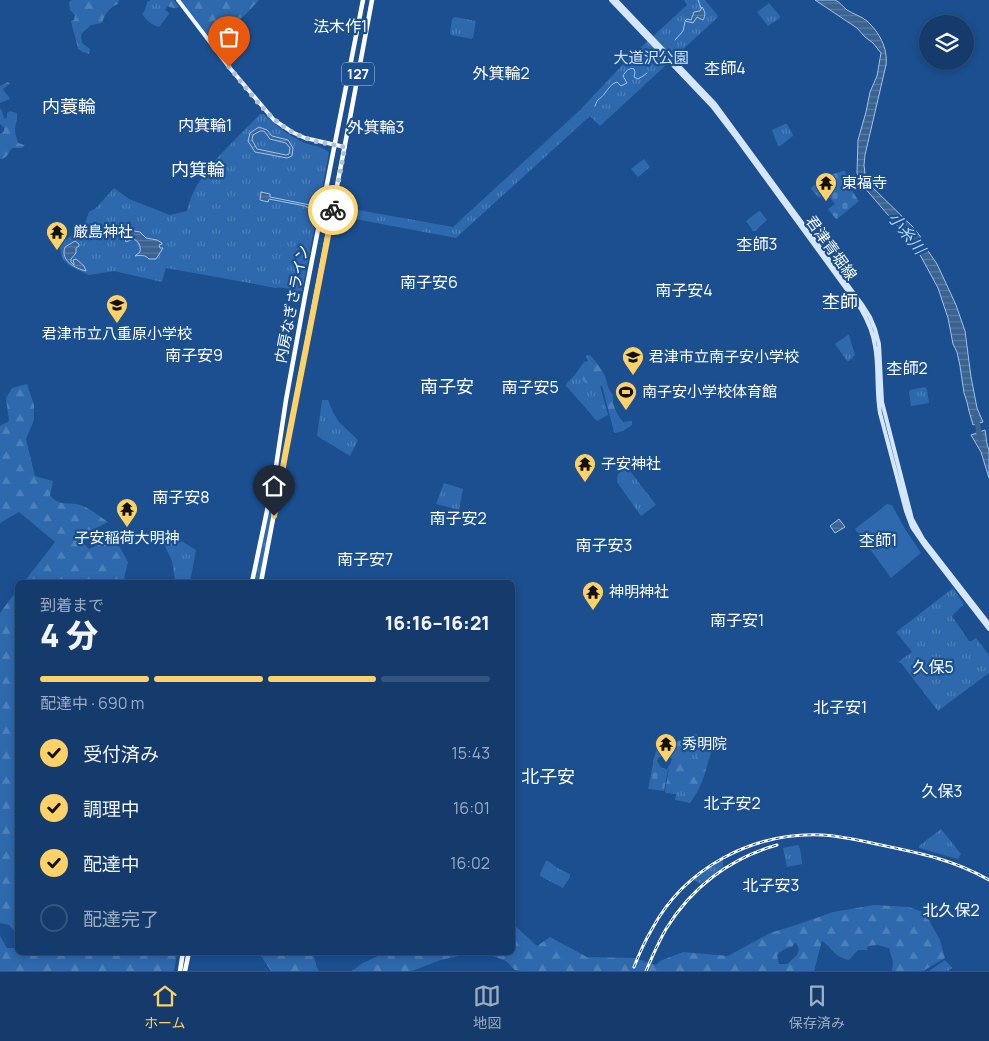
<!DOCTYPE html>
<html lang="ja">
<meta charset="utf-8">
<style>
body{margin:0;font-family:Manrope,"Noto Sans JP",sans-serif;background:#214673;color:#f1f3f6;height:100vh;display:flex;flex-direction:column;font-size:19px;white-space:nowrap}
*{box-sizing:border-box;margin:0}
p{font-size:16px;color:#9dadc1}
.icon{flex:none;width:28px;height:28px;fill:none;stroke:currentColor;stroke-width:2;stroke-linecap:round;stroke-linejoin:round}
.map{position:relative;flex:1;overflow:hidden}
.sheet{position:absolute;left:15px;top:580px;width:500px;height:375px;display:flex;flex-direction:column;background:#143b6b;border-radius:8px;box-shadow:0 2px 8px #0003,0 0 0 1px #33557e}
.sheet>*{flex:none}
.controls{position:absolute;left:919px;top:15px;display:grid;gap:10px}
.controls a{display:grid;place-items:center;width:55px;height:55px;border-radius:50%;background:#143b6b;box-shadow:0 2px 8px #0003,0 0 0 1px #33557e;font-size:25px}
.pin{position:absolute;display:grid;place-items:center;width:42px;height:42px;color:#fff;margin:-51px -21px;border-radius:50% 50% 50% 0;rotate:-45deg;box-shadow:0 0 5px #0007}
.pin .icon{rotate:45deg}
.courier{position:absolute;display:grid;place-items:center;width:50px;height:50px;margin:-25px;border:4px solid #ffd166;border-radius:50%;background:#fff;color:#222;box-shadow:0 1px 6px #0007}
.summary em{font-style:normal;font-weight:800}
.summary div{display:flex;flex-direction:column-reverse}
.summary{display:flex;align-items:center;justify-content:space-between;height:85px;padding:0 25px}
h1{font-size:32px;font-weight:800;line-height:38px}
.bar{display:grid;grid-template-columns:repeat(4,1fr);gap:8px 5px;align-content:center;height:60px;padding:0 25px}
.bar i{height:6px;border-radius:4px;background:#33557e}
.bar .active{background:#ffd166}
.bar p{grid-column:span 4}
ol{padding:0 25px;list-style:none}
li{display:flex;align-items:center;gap:15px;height:55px}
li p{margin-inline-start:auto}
li .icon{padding:5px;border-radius:50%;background:#ffd166;color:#111;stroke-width:4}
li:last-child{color:#9dadc1}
li i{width:28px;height:28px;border:2px solid #33557e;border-radius:50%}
.tabs{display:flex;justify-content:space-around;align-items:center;height:70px;border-top:1px solid #33557e;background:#143b6b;font-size:14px;color:#9dadc1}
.tabs a{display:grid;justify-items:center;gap:2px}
.tabs .active{color:#ffd166}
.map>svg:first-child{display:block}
.grass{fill:url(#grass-tufts)}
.forest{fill:url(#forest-firs);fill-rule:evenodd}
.cemetery{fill:url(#cemetery-stones)}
.pitch{fill:#2e69ad}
.water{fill:url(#water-rules);stroke:#9cc4f0;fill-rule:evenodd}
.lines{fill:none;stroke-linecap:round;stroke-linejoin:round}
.stream{stroke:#9cc4f0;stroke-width:1}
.river{stroke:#3c6290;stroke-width:5.5}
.secondary{stroke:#d6e6fa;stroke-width:4}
.primary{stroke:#f0f6ff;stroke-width:4}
.highway{stroke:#fff;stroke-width:4.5}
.rail-casing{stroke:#fff;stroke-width:3}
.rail{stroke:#1b4f8f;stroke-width:1;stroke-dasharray:4;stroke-linecap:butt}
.done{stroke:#afc1d8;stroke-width:5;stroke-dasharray:0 9}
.route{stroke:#ffd166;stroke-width:6}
.labels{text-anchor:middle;stroke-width:4.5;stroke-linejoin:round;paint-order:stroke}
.shield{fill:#1b4f8f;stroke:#bbcadd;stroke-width:1}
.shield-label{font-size:14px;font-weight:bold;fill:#fff}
.park-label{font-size:15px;fill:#cfe3fa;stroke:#1b4f8f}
.poi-label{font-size:15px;fill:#fff;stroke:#1b4f8f;text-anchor:start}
.street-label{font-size:15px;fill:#fff;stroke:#1b4f8f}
.neighbourhood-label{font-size:16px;fill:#fff;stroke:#1b4f8f}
.water-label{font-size:16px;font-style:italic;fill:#b5d3f5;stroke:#1b4f8f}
.quarter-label{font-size:18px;fill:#fff;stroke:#1b4f8f}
</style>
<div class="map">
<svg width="989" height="971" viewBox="0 0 989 971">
<defs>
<pattern id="grass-tufts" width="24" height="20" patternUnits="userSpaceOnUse" patternTransform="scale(1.25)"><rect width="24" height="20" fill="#2e69ad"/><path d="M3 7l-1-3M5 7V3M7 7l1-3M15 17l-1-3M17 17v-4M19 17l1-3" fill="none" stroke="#4d80b9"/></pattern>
<pattern id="forest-firs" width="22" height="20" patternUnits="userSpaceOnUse" patternTransform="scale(1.25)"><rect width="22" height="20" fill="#2e69ad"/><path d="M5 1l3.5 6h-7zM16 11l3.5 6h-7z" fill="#4d80b9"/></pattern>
<pattern id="cemetery-stones" width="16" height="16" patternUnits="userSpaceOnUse" patternTransform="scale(1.25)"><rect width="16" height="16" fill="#2e69ad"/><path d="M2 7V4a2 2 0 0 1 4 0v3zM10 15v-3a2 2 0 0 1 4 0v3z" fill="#4d80b9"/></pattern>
<pattern id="water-rules" width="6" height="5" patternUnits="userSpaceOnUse" patternTransform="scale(1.25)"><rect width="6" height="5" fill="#3c6290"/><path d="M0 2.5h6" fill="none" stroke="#597aa1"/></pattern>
</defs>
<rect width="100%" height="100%" fill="#1b4f8f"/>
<path class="grass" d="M151,0H155L169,13V14L159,27C152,26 146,19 142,14L145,10L147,2Z
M684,0H705L718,16L717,18L600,126L590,116L456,238L334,215L336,206L453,227L581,109L629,58L687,5Z
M769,3L780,16V18L768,26L757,12Z
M455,17L476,21L473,38L472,39L451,35L450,33L452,19Z
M260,114H264C276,126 288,135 303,142C311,146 324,146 329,153L302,291C293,292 284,286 276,288L166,268L162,282L114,271L89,275L70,266L63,260L59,245L84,226L89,212L96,208L114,188L129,199L170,215L187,211C195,173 234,142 260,114Z
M785,124H787L793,135V136L780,146H778L772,130Z
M644,159L650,167L638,177L637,176L631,169Z
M759,211H760L767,220L755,231H753L746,221Z
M848,335H849L855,355L849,361H847L835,344Z
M586,363L598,378L608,415L597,421L566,386V384Z
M925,387L927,389L929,403L911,406L909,392L910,390Z
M322,400H328L333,412L339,422L358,440L350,456L317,436Z
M627,467L656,505L641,516L617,482L618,474Z
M276,480H278L259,582H253L263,533Z
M444,483L463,489L459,510L436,504Z
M170,534L196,550L190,582L175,580L172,561L162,540L163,537Z
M953,588L964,604L952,616L969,641H971L976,638L989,655V673L938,711L901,663L898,662L912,652L896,632Z
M695,734L699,736L712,748C707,767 702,788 690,803L675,800L676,794L665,792L669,769L677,741L685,739Z
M941,829L961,854L958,859L919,848V846Z
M798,845L800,849L802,862V864L787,867L783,848Z
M723,859V867L701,884L694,880L704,871Z
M546,861H548L559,869L570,874V877L563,888L540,876V874Z
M945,960L952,968L948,971H929Z"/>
<path class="forest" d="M72,0H119L118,4C110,7 104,15 102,23L91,25L81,34L82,43L90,49L89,54L83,52L78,49C76,39 73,31 71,21L74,20L75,15L70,10L69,2Z
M154,0H174L179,7C174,10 172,7 167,6L166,9H164Z
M181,0H259L247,13L226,31L222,28L212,36L207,34Z
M8,82L10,84L3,89C5,93 8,95 10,99L0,103V86Z
M0,108L2,111L4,118L5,119L7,117V113L10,111L17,113C18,119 15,124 15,130C15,134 17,139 18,143L25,145L22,148H12C8,153 7,159 0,159V134L4,131V128L0,124Z
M587,355H590C596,362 601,368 605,376C608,385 607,388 613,395C612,405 617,415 623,422L632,421V425L623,431L615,433L614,432L602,386C599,387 590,385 586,383C582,380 581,377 576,375V373L584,362L588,361L586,356Z
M27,384L34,405V420L26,439L35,476L53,481L50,496C62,507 66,501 80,505C90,508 99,516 108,522L81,536V541L89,549L98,545L118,544L128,562L124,578L130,582H24L55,542L19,512L0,523V426L9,421L6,398L12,388Z
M17,590V934L9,925L0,923V613Z
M695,734L699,736L709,745L704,763L700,765L706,770L697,792L691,799L687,798L685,794L687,787H677L676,789V794L666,793L665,791L669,770L653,764V761L658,745L666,743H674L673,746L674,747L677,742L685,739L687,742L686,755L688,758H690L695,761C697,755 701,749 697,743L691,741H688L687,739ZM659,757L671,758L673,761L672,763L673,765H669L667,769L661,767L657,761Z
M874,905L909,907L925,913L940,940L945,958L923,971H892L893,962L889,948L877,945L868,946L867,950H858L849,960C832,956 834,949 822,941L814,971H522L515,970L506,961L484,953L512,952L513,924L537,946L550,937L587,957L635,958L656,965L660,961L683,952L728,956L770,933L802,923L833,912ZM796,943L799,949L797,955L787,964H779L777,955C781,951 787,947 792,947L794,944Z
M0,936L7,948H16L17,939L18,952L177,953L174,971H0Z
M259,953H313L317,968L319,971H271Z
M382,953V952L473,953L441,960L412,971H352L363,963L376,957Z"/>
<path class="cemetery" d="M843,171H845L850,188L859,201L837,219L835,218L828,209L835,204L826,193L819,198L811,189L812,187L827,176Z
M653,764L668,770L664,791L648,789Z"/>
<path class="pitch" d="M887,504L892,505L905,529L921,553L891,578L855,529Z"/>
<path class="water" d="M815,0C821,0 829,0 835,0C840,2 843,7 847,10C853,14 861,16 867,21C879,32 888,48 886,65L865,155L864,165L865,174L867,180L872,187L913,227L920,236L924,245L937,264L956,305L965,331L971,377L977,408L983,422L973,425L969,411L967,402L964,393L960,366L957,352L953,344L948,318L938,288L919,253L895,223L863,186L857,173L858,140L866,112L870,92L877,76L881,53L873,43L865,37L857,28Z
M702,7C705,11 706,15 703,20L697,17L693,23L685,21L687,19L691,20L694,12L700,11Z
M259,127L267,130L272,136L288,140L293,148L292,156L287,158L255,152L248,141L250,133ZM260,131H264L270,139L286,143L290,148L289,154L286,155L257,149L252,140L253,135Z
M261,192L270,194V197L310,205L309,208L305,206L269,199L268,202L260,200Z
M126,225L134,231L140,232L146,238L157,240L162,243V244L159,245L160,248H163L156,259H149C146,255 140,255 135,256L140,252C141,246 139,241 133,239L126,242L124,235L122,233L117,234L113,232C116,229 121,227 126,225Z
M75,241L79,244V246L76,248V253L71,259V262L74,265V263L73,260L76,259L84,266L86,271C75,268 60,261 65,247Z
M985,430L987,444L989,450V478L981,452L971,435Z
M839,519L845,527L835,533L830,526Z"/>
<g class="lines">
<path class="stream" d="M698,0L701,8
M675,40L683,31L685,22
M595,106C598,97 600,100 605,93C609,88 611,84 617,82L621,86L627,83L623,76C625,72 629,67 634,69L635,72L634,77L638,79L643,76L647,73"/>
<path class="river" d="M976,417L980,438"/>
<path class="secondary" d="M611,0L712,106L735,136L861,309C868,321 873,333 875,346C879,368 876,391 880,413L906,511L912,527L925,546L989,629
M616,0L715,104L863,306L870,317L875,329L879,344L882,402L912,519L923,539L989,624"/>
<path class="primary" d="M178,0L229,67L274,120L292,132L305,138L345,147"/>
<path class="highway" d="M252,582L275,473L286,400L305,296L363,0
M261,582L285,456L347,134L372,0
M180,971L183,952
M185,971L189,952"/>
<g class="rail-casing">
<path id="rail" d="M634,967C639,954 645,941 652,929C685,868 752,832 822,835C842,836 862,841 881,845C920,853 954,860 989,880
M646,971C652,957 658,943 666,929C691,888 730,858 777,845"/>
</g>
<use href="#rail" class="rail"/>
</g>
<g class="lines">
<path class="done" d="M229,67C251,93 271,125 303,137C316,143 331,144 345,147L333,210"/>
<path class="route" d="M274,516L285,456L333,210"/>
</g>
<defs>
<g id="temple-pin" transform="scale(1.125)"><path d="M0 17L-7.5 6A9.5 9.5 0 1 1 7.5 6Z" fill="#ffd166" stroke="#1b4f8f"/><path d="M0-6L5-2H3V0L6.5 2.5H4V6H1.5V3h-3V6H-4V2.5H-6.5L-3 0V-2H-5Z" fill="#111"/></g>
<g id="school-pin" transform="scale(1.125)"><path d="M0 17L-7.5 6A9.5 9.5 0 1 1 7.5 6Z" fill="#ffd166" stroke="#1b4f8f"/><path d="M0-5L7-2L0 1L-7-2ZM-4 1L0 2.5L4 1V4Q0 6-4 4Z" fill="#111"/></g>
<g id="stadium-pin" transform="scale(1.125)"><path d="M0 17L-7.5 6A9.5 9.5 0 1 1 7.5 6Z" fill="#ffd166" stroke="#1b4f8f"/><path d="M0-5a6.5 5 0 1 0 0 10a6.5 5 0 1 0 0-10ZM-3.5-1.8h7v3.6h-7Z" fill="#111"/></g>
</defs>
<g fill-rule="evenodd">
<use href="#temple-pin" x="826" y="183"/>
<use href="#temple-pin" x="57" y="232"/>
<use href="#school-pin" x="117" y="305"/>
<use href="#school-pin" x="633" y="357"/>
<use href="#stadium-pin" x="626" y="392"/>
<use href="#temple-pin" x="585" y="464"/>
<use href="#temple-pin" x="127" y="509"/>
<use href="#temple-pin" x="593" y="592"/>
<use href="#temple-pin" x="666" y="744"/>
</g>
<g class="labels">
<rect class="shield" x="342" y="62.5" width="32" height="23" rx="4"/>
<g class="shield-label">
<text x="358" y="79">127</text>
</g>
<g class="park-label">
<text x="651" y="63">大道沢公園</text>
</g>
<g class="poi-label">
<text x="842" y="188">東福寺</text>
<text x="73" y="237">厳島神社</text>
<text x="117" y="339" text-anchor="middle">君津市立八重原小学校</text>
<text x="649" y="362">君津市立南子安小学校</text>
<text x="642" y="397">南子安小学校体育館</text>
<text x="601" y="469">子安神社</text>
<text x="127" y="543" text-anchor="middle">子安稲荷大明神</text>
<text x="609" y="597">神明神社</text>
<text x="682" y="749">秀明院</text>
</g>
<g class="street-label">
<text transform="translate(831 248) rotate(54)" y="5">君津青堀線</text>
<text transform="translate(292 304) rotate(-79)" y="5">内房なぎさライン</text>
</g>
<g class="neighbourhood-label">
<text x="340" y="32">法木作1</text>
<text x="725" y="74">杢師4</text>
<text x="501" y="79">外箕輪2</text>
<text x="205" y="131">内箕輪1</text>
<text x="376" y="133">外箕輪3</text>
<text x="757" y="250">杢師3</text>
<text x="429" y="288">南子安6</text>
<text x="684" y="296">南子安4</text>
<text x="194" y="361">南子安9</text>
<text x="907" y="374">杢師2</text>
<text x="530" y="393">南子安5</text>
<text x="181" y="503">南子安8</text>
<text x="458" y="524">南子安2</text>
<text x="878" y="546">杢師1</text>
<text x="604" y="551">南子安3</text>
<text x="365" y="565">南子安7</text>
<text x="737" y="626">南子安1</text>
<text x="933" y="673">久保5</text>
<text x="840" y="713">北子安1</text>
<text x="942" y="797">久保3</text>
<text x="732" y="809">北子安2</text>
<text x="771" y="891">北子安3</text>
<text x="951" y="916">北久保2</text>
</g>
<g class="water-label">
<text transform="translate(907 233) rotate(51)" y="6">小糸川</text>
</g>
<g class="quarter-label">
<text x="69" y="113">内蓑輪</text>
<text x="198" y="176">内箕輪</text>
<text x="840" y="308">杢師</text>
<text x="447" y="393">南子安</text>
<text x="548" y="783">北子安</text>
</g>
</g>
</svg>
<div class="controls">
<a><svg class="icon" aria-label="layers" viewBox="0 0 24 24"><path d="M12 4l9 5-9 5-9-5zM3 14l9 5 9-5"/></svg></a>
</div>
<div class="pin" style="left:229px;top:67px;background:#ea580c"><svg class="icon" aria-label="bag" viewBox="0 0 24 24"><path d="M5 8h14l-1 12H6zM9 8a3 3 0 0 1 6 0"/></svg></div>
<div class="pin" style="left:274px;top:516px;background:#1f2937"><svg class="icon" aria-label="home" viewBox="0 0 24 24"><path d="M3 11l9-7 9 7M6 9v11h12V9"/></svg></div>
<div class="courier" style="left:333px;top:210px"><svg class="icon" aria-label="bike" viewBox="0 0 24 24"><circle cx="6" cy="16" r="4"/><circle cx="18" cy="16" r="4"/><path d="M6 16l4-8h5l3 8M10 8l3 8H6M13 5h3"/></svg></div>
<section class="sheet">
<div class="summary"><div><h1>4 分</h1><p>到着まで</p></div><em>16:16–16:21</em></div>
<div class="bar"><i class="active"></i><i class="active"></i><i class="active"></i><i></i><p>配達中 · 690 m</p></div>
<ol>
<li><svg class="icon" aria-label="check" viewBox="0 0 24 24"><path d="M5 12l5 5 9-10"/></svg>受付済み<p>15:43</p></li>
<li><svg class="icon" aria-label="check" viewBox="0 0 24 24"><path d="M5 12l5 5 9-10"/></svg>調理中<p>16:01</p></li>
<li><svg class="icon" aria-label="check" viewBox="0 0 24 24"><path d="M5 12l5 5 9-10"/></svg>配達中<p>16:02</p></li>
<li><i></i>配達完了</li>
</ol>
</section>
</div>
<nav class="tabs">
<a class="active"><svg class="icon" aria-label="home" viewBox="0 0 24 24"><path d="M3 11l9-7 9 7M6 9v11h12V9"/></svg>ホーム</a>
<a><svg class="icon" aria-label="map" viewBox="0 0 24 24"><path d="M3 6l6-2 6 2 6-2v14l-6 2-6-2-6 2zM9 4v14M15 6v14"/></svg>地図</a>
<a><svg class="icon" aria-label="saved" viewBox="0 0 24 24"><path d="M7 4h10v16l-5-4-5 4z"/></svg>保存済み</a>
</nav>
